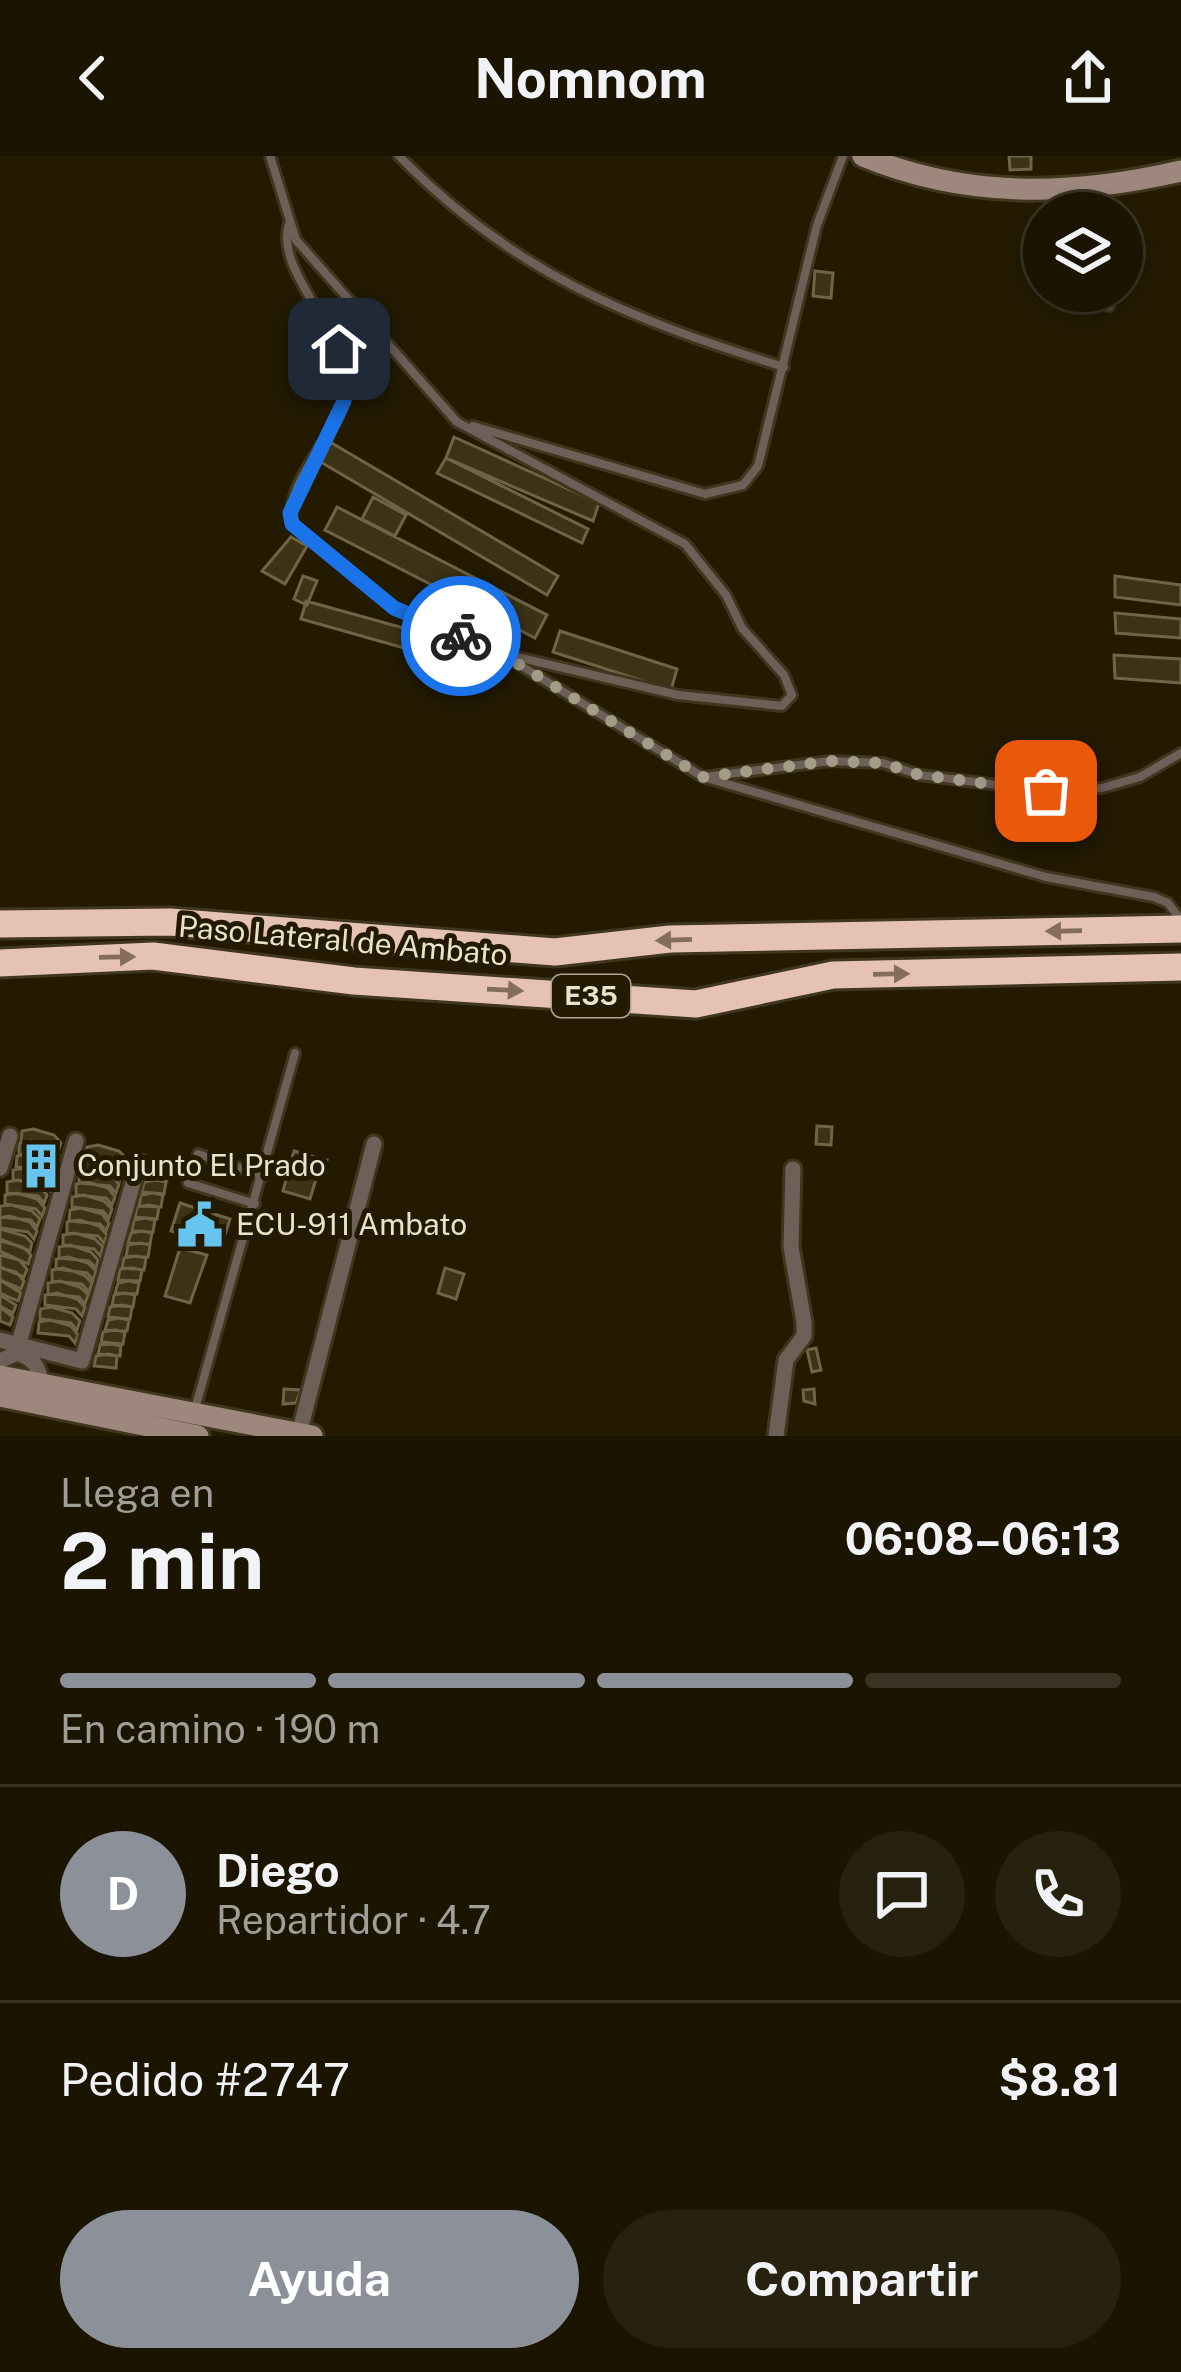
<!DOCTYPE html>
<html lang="es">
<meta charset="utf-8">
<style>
body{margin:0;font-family:"Public Sans",sans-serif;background:#27210f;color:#f1f3f6;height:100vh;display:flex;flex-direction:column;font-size:45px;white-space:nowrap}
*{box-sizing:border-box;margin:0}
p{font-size:39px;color:#9f9e99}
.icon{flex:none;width:66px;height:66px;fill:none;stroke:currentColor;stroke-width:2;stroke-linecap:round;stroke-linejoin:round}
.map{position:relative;height:1280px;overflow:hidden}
.drawer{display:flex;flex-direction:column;background:#1a1400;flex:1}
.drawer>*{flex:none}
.buttons{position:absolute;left:1023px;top:36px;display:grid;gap:24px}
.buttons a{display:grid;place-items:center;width:120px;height:120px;border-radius:50%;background:#1a1400;box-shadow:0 6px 18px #0003,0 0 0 3px #383322;font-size:60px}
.pin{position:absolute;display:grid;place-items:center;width:102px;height:102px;color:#fff;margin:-51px;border-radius:24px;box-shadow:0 6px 18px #0006}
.courier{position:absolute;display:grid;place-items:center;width:120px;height:120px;margin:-60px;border:9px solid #1a73e8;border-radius:50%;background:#fff;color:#222;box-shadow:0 3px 15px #0007}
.overview em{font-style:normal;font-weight:700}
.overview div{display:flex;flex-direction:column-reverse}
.overview{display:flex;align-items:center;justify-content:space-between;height:204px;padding:0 60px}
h1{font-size:78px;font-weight:700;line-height:90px}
.bar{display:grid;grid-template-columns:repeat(4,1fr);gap:18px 12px;align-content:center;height:144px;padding:0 60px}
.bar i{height:15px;border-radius:9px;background:#383322}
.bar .active{background:#8c9099}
.bar p{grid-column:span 4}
.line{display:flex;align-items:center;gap:30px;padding:0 60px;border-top:3px solid #383322}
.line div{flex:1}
.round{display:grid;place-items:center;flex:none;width:126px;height:126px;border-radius:63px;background:#27210f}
.button{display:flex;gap:24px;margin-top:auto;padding:24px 60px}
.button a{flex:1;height:138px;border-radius:72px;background:#8c9099;color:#fff;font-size:48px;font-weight:700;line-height:138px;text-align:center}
.button a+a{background:#27210f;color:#f1f3f6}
header{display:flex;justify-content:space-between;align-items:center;height:156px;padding:0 60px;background:#1a1400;font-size:54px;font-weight:700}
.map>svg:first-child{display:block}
.building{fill:#3c3216;stroke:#6f6447;stroke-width:3}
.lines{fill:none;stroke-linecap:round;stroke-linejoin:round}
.lane-casing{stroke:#3f361d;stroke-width:14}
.street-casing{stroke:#3f361d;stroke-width:21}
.secondary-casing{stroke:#3f361d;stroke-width:27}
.highway-casing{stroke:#3f361d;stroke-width:33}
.lane{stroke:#6e6059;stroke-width:8}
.street{stroke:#6e6059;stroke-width:15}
.secondary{stroke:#9e887d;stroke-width:21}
.highway{stroke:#e5c2b2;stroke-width:27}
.oneway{fill:#846e59}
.done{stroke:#a39c88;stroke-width:12;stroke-dasharray:0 21.6}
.route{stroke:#1a73e8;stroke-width:15}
.labels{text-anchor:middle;stroke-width:10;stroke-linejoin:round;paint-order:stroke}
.shield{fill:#231a00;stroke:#ada693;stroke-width:3}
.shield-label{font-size:27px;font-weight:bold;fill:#e8e2d2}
.street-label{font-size:30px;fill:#e8e2d2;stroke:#231a00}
.poi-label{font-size:30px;fill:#e8e2d2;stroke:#231a00;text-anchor:start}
</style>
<header><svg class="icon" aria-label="back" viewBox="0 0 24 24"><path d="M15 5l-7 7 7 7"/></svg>Nomnom<svg class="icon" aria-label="share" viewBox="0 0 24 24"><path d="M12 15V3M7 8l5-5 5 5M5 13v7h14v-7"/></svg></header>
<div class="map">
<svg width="1181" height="1280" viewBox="0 0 1181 1280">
<rect width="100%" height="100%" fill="#231a00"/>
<path class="building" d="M1009,0H1031V13L1010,14Z
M815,115L833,117L831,142L813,140Z
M454,281L599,347L593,365L446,302Z
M330,286L558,420L547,439L319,305Z
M446,302L588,373L582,387L437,317Z
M373,341L406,359L395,380L362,363Z
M337,351L547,459L535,482L325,374Z
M291,381L307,390L285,428L262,415Z
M303,420L317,425L307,449L294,443Z
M1115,420L1181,429V449L1115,441Z
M306,445L458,487L454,506L301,463Z
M1115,457L1181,463V482L1116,477Z
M560,475L677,513L671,534L553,496Z
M1114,499L1181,503V527L1115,522Z
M817,970L832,971L831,989L816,988Z
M33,973L54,979L61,987L58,996L52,989L21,985L22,975Z
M31,985L51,991L59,999L56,1008L50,1001L19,998V987Z
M98,989L119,995L127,1003L124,1012L117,1005L87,1002V991Z
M294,995L327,1004L324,1014L319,1013L310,1043L283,1035Z
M28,998L49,1004L56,1013L53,1021L47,1014L16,1011L17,1000Z
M95,1001L116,1007L123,1016L120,1024L114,1017L83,1014V1003Z
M163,1001L173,1002L171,1014L149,1013L151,1002Z
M25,1012L45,1018L53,1026L50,1035L44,1028L13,1024V1014Z
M159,1012L169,1014L167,1025L145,1024L148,1014Z
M91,1014L112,1020L119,1028L116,1037L110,1030L79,1027V1016Z
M19,1024L40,1030L47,1039L44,1047L38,1040L7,1037V1026Z
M156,1024L166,1026L164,1038L142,1036L144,1026Z
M87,1026L108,1032L115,1041L112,1049L106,1042L76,1039V1028Z
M17,1037L37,1043L45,1052L42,1060L36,1053L5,1048V1039Z
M153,1037L163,1039L161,1051L139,1050L141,1039Z
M84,1039L104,1045L112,1053L109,1062L103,1055L72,1051V1041Z
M180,1047L230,1063L221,1091L171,1075Z
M12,1049L32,1055L40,1063L37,1071L31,1064L0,1061V1050Z
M149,1049L159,1051L157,1063L135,1061L137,1051Z
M81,1052L102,1058L109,1067L106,1075L100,1068L69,1065L70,1054Z
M9,1060L30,1066L37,1075L34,1083L28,1076L0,1072V1062Z
M145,1062L155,1064L153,1076L132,1075L134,1064Z
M79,1064L99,1070L107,1079L104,1087L98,1080L67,1077V1066Z
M0,1073L25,1080L32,1087L30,1095L0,1083Z
M142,1075L152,1077L150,1088L128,1087L131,1077Z
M75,1077L95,1083L103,1091L100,1100L94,1093L63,1089V1079Z
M0,1085L23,1091L31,1099L28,1108L0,1095Z
M140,1087L150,1089L148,1101L126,1100L128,1089Z
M70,1089L91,1096L98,1104L96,1112L89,1105L59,1102V1091Z
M180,1092L207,1099L190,1147L165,1140Z
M0,1099L19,1104L27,1113L24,1121L0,1111Z
M136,1100L146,1102L144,1114L122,1112L124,1102Z
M68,1101L88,1107L96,1115L93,1124L87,1117L56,1113V1103Z
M0,1112L16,1116L24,1125L21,1133L0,1124Z
M63,1112L84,1119L92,1127L89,1136L82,1128L52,1125V1114Z
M132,1112L142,1114L140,1125L118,1124L120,1113Z
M445,1112L464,1118L456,1143L438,1137Z
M0,1124L21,1137L18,1145L0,1137Z
M60,1125L80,1131L88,1139L85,1148L79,1141L48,1138V1127Z
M129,1125L139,1127L137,1138L115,1137L118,1127Z
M57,1137L77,1143L85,1151L82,1160L76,1153L45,1149V1139Z
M125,1137L135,1139L133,1151L112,1149L114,1139Z
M0,1139L16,1149L13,1157L0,1150Z
M122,1149L132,1151L130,1163L108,1161L110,1151Z
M0,1151L13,1161L10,1169L0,1165Z
M51,1151L72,1157L80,1165L77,1174L71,1167L40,1163V1153Z
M119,1162L129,1164L127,1175L105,1174L108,1164Z
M50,1164L71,1170L78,1179L75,1187L69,1180L38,1177L39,1166Z
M115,1174L125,1176L123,1188L101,1186L103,1176Z
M112,1188L121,1190L120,1200L98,1198L100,1189Z
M816,1192L821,1214L812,1216L807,1194Z
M108,1198L117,1200L116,1212L94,1210L96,1200Z
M284,1233L301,1234L296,1247L283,1248Z
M814,1233L815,1248L804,1245L803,1234Z"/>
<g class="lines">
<g class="lane-casing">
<path id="lane" d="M270,0L296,84L457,266L685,388L726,439L742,472L784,519L792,539L782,550L678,539L500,497L703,621L1046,721L1154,741L1168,747L1181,764
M399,0C515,118 629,163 784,211
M1055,37L1067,57
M289,68C273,118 355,179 345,240C337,282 284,324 292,368L395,452L500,497
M1104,135L1109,150
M473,270L705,338L743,329L758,310L817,69L843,0
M704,621L830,605L883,607L920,619L1046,635L1102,632L1140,621L1181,597
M198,998L264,1020
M188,1027L255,1048
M195,1253L295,897"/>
</g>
<g class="street-casing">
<path id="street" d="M0,1012L10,980
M0,1184L82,1205L139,1006
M17,1194L76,985
M0,1205L17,1197C33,1202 40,1211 41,1228
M299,1278L374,988
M776,1280L786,1204L804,1180V1166L791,1091L793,1013"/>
</g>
<g class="secondary-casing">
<path id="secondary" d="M863,0C967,43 1072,40 1181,15
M0,1220L312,1280
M0,1240L198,1280"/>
</g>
<g class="highway-casing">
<path id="highway" d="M0,768L170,766L555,796L670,783L1181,773
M0,807L153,800L354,825L696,848L833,819L1181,811"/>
</g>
<use href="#lane" class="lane"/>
<use href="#street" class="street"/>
<use href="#secondary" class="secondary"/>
<use href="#highway" class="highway"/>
</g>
<defs><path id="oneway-solid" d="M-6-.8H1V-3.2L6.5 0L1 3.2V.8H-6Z" transform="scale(3)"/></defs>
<g class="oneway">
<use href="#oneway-solid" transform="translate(1064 775) rotate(179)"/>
<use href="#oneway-solid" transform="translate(674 784) rotate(178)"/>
<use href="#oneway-solid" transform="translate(117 801) rotate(-1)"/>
<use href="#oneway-solid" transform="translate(891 818) rotate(-1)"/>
<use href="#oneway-solid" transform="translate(505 834) rotate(3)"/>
</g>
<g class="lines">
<path class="done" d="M461,480L500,497L703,621L830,605L883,607L920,619L1046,635"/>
<path class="route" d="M339,193L344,245L290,357L292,368L394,452L461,480"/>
</g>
<defs>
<g id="building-bare" transform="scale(3.6)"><path d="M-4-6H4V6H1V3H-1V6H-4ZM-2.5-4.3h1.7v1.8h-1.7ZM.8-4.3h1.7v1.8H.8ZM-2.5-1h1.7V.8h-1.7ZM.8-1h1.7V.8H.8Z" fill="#66c4ef" stroke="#231a00" stroke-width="2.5" paint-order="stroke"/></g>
<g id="civic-bare" transform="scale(3.6)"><path d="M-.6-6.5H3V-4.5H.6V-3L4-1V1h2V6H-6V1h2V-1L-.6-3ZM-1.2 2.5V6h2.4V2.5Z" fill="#66c4ef" stroke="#231a00" stroke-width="2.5" paint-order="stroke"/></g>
</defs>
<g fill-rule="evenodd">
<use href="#building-bare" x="41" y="1010"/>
<use href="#civic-bare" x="200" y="1069"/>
</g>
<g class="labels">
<rect class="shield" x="552" y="819" width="78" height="42" rx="9"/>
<g class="shield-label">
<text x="591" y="849">E35</text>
</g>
<g class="street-label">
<text transform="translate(343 785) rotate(5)" y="10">Paso Lateral de Ambato</text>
</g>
<g class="poi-label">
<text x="77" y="1020">Conjunto El Prado</text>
<text x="236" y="1079">ECU-911 Ambato</text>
</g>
</g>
</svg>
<div class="buttons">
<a><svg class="icon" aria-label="layers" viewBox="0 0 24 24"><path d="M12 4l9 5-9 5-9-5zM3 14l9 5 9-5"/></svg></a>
</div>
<div class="pin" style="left:1046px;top:635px;background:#ea580c"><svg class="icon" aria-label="bag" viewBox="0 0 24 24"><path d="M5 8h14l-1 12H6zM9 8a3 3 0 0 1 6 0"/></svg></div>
<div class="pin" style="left:339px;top:193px;background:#1f2937"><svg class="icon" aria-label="home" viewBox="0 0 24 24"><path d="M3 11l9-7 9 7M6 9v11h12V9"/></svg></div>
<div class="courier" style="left:461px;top:480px"><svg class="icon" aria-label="bike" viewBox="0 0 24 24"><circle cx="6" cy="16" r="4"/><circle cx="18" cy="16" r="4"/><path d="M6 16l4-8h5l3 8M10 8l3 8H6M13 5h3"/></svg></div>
</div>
<section class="drawer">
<div class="overview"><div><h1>2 min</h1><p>Llega en</p></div><em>06:08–06:13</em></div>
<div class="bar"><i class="active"></i><i class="active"></i><i class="active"></i><i></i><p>En camino · 190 m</p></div>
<div class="line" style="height:216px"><b class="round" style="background:#8c9099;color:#fff">D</b><div><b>Diego</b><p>Repartidor · 4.7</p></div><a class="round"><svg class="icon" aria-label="chat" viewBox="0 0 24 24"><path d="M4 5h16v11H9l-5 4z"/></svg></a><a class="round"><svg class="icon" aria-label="phone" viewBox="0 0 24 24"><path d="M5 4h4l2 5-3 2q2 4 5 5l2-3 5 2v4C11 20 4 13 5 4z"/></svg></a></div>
<div class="line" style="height:156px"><div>Pedido #2747</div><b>$8.81</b></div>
<div class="button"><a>Ayuda</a><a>Compartir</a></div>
</section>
